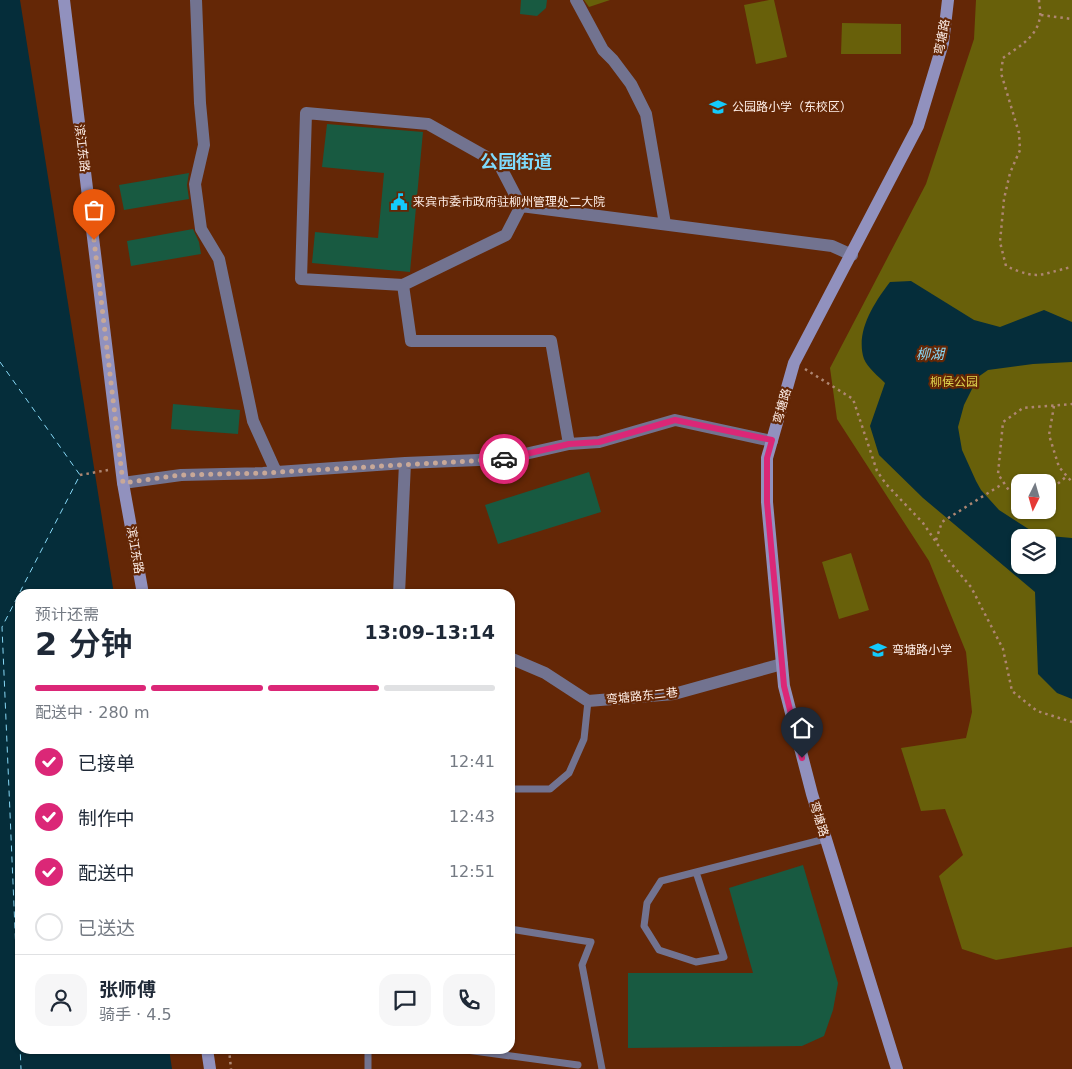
<!DOCTYPE html>
<html lang="zh">
<meta charset="utf-8">
<style>
body{margin:0;font-family:"DejaVu Sans","Noto Sans SC",sans-serif;background:#f6f6f7;color:#1f2937;height:100vh;display:flex;flex-direction:column;font-size:19px;white-space:nowrap}
*{box-sizing:border-box;margin:0}
p{font-size:16px;color:#747a83}
.icon{flex:none;width:28px;height:28px;fill:none;stroke:currentColor;stroke-width:2;stroke-linecap:round;stroke-linejoin:round}
.map{position:relative;flex:1;overflow:hidden}
.sheet{position:absolute;left:15px;top:589px;width:500px;height:465px;display:flex;flex-direction:column;background:#fff;border-radius:15px;box-shadow:0 1px 4px #0004}
.sheet>*{flex:none}
.needle{width:32px;rotate:185deg}
.fabs{position:absolute;left:1011px;top:474px;display:grid;gap:10px}
.fabs a{display:grid;place-items:center;width:45px;height:45px;border-radius:10px;background:#fff;box-shadow:0 1px 4px #0004;font-size:25px}
.pin{position:absolute;display:grid;place-items:center;width:42px;height:42px;color:#fff;margin:-51px -21px;border-radius:50% 50% 50% 0;rotate:-45deg;box-shadow:0 0 5px #0007}
.pin .icon{rotate:45deg}
.courier{position:absolute;display:grid;place-items:center;width:50px;height:50px;margin:-25px;border:4px solid #db2777;border-radius:50%;background:#fff;color:#222;box-shadow:0 1px 6px #0007}
.summary em{font-style:normal;font-weight:600}
.summary div{display:flex;flex-direction:column-reverse}
.summary{display:flex;align-items:center;justify-content:space-between;height:85px;padding:0 20px}
h1{font-size:32px;font-weight:600;line-height:38px}
.bar{display:grid;grid-template-columns:repeat(4,1fr);gap:8px 5px;align-content:center;height:60px;padding:0 20px}
.bar i{height:6px;border-radius:4px;background:#e0e1e3}
.bar .current{background:#db2777}
.bar p{grid-column:span 4}
.line{display:flex;align-items:center;gap:12px;padding:0 20px;border-top:1px solid #e0e1e3}
.line div{flex:1}
.round{display:grid;place-items:center;flex:none;width:52px;height:52px;border-radius:15px;background:#f6f6f7}
ol{padding:0 20px;list-style:none}
li{display:flex;align-items:center;gap:15px;height:55px}
li p{margin-inline-start:auto}
li .icon{padding:5px;border-radius:50%;background:#db2777;color:#fff;stroke-width:4}
li:last-child{color:#747a83}
li i{width:28px;height:28px;border:2px solid #e0e1e3;border-radius:50%}
.map>svg:first-child{display:block}
.green{fill:#68600a;fill-rule:evenodd}
.water{fill:#052d3a;fill-rule:evenodd}
.lines{fill:none;stroke-linecap:round;stroke-linejoin:round}
.ferry{stroke:#87d8f6;stroke-width:1;stroke-dasharray:6 5;stroke-linecap:butt}
.building{fill:#185a41}
.path{stroke:#ae8672;stroke-width:2.5;stroke-dasharray:2.5 4;stroke-linecap:butt}
.lane{stroke:#727390;stroke-width:7}
.street{stroke:#727390;stroke-width:12}
.secondary{stroke:#9191be;stroke-width:12}
.done{stroke:#c8a898;stroke-width:5;stroke-dasharray:0 9}
.route{stroke:#db2777;stroke-width:6}
.labels{text-anchor:middle;stroke-width:4.5;stroke-linejoin:round;paint-order:stroke}
.street-label{font-size:12px;fill:#feeee7;stroke:#642706}
.poi-label{font-size:12px;fill:#feeee7;stroke:#642706;text-anchor:start}
.park-label{font-size:12px;fill:#ded24e;stroke:#642706}
.water-label{font-size:14px;font-style:italic;fill:#87d8f6;stroke:#642706}
.district-label{font-size:18px;font-weight:bold;fill:#7edafc;stroke:#642706}
</style>
<div class="map">
<svg width="1072" height="1069" viewBox="0 0 1072 1069">
<rect width="100%" height="100%" fill="#642706"/>
<path class="green" d="M584,0H610L589,7Z
M769,0H774L787,57L756,64L744,5Z
M976,0H1072V947L996,960L962,949L939,876L963,855L945,809L921,811L901,748L966,738L972,712L966,652L929,561L837,419L830,368L926,184L974,39ZM1020,482H1048V510H1020ZM1020,538H1048V565H1020Z
M842,23L901,24V54H841Z
M851,553L869,610L839,619L822,562Z"/>
<path class="water" d="M0,0H20L114,594H20V1049H169L172,1069H0Z
M911,281L974,320L1000,327L1044,310L1072,322V362L1033,364L988,370L978,377L964,405L958,427L962,450L976,481L981,490L999,510L1038,535L1072,538V699L1057,693L1038,674L1035,592L923,498L879,455L870,426L885,383C879,377 867,367 864,359C855,332 874,303 890,282ZM1020,538H1048V565H1020Z"/>
<g class="lines">
<path class="ferry" d="M0,362L80,475L2,627L21,1069"/>
</g>
<path class="building" d="M521,0H547L546,8L537,16L520,14Z
M327,124L423,132L410,272L312,263L315,232L378,238L384,173L322,167Z
M189,173L187,185L189,199L124,210L119,185Z
M193,229L199,242L201,254L131,266L127,241Z
M173,404L240,410L238,434L171,429Z
M589,472L601,512L498,544L485,505Z
M803,865L838,983L833,1010L824,1036L802,1046L628,1048V973H753L729,888Z"/>
<g class="lines">
<path class="path" d="M1039,0C1039,5 1041,11 1040,16C1038,37 1018,47 1003,58L1001,73L1019,133L1020,150L1010,173L1004,199L1000,242L1006,266C1040,281 1039,274 1072,267
M1041,15L1072,19
M805,369L853,399L877,471L886,484L923,523L949,561L971,587L1003,649L1012,691L1037,711L1072,722
M1054,406L1049,435L1059,467L1072,482
M80,475L108,470
M1048,492L1067,476
M1020,493L1010,492L998,474L1003,422L1023,408L1072,404
M936,540L942,522L1004,483
M229,1049L231,1069"/>
<path class="lane" d="M510,789H550L569,773L584,739L588,701
M696,872L724,957L696,962L659,950L644,926L647,903L661,881L825,839
M510,929L591,942L582,965L602,1069
M368,1049V1069
M459,1049L578,1065"/>
<path class="street" d="M196,0L200,103L204,145L195,184L201,229L219,259L253,421L276,472
M576,0L603,50L613,60L631,84L646,114L665,224
M521,206L506,235L403,285L301,279L306,113L428,124L499,164L521,206L832,246L852,255
M403,285L411,341H551L569,444
M123,483L181,475L263,473L405,463L503,459L569,444L599,442L675,420L772,441
M399,594L405,463
M510,658L545,673L588,701L674,694L782,664"/>
<path class="secondary" d="M64,0L123,483L143,594
M207,1049L210,1069
M897,1069L812,794L784,686L767,502V458L794,363L918,126L943,43L948,0"/>
</g>
<g class="lines">
<path class="done" d="M94,240L123,483L181,475L263,473L504,459"/>
<path class="route" d="M504,459L569,444L599,442L675,420L772,440L767,458V502L782,664L784,686L802,758"/>
</g>
<defs>
<g id="school-bare" transform="scale(1.35)"><path d="M0-5L7-2L0 1L-7-2ZM-4 1L0 2.5L4 1V4Q0 6-4 4Z" fill="#14cafb" stroke="#642706" stroke-width="2.5" paint-order="stroke"/></g>
<g id="civic-bare" transform="scale(1.35)"><path d="M-.6-6.5H3V-4.5H.6V-3L4-1V1h2V6H-6V1h2V-1L-.6-3ZM-1.2 2.5V6h2.4V2.5Z" fill="#14cafb" stroke="#642706" stroke-width="2.5" paint-order="stroke"/></g>
</defs>
<g fill-rule="evenodd">
<use href="#school-bare" x="718" y="107"/>
<use href="#civic-bare" x="399" y="202"/>
<use href="#school-bare" x="878" y="650"/>
</g>
<g class="labels">
<g class="street-label">
<text transform="translate(942 37) rotate(-79)" y="4">弯塘路</text>
<text transform="translate(82 148) rotate(83)" y="4">滨江东路</text>
<text transform="translate(782 406) rotate(-74)" y="4">弯塘路</text>
<text transform="translate(135 550) rotate(80)" y="4">滨江东路</text>
<text transform="translate(642 696) rotate(-6)" y="4">弯塘路东二巷</text>
<text transform="translate(819 819) rotate(73)" y="4">弯塘路</text>
</g>
<g class="poi-label">
<text x="732" y="111">公园路小学（东校区）</text>
<text x="413" y="206">来宾市委市政府驻柳州管理处二大院</text>
<text x="892" y="654">弯塘路小学</text>
</g>
<g class="park-label">
<text x="954" y="386">柳侯公园</text>
</g>
<g class="water-label">
<text x="930" y="359">柳湖</text>
</g>
<g class="district-label">
<text x="516" y="168">公园街道</text>
</g>
</g>
</svg>
<div class="fabs">
<a><svg class="needle" viewBox="-14 -14 28 28"><path d="M0-13l5 13h-10z" fill="#e53935"/><path d="M0 13l5-13h-10z" fill="#747a83"/></svg></a>
<a><svg class="icon" aria-label="layers" viewBox="0 0 24 24"><path d="M12 4l9 5-9 5-9-5zM3 14l9 5 9-5"/></svg></a>
</div>
<div class="pin" style="left:94px;top:240px;background:#ea580c"><svg class="icon" aria-label="bag" viewBox="0 0 24 24"><path d="M5 8h14l-1 12H6zM9 8a3 3 0 0 1 6 0"/></svg></div>
<div class="pin" style="left:802px;top:758px;background:#1f2937"><svg class="icon" aria-label="home" viewBox="0 0 24 24"><path d="M3 11l9-7 9 7M6 9v11h12V9"/></svg></div>
<div class="courier" style="left:504px;top:459px"><svg class="icon" aria-label="car" viewBox="0 0 24 24"><path d="M5 17H2v-5l4-1 3-4h7l3 4 3 1v5h-3M9 17h6M6 11h13"/><circle cx="7" cy="17" r="2"/><circle cx="17" cy="17" r="2"/></svg></div>
<section class="sheet">
<div class="summary"><div><h1>2 分钟</h1><p>预计还需</p></div><em>13:09–13:14</em></div>
<div class="bar"><i class="current"></i><i class="current"></i><i class="current"></i><i></i><p>配送中 · 280 m</p></div>
<ol>
<li><svg class="icon" aria-label="check" viewBox="0 0 24 24"><path d="M5 12l5 5 9-10"/></svg>已接单<p>12:41</p></li>
<li><svg class="icon" aria-label="check" viewBox="0 0 24 24"><path d="M5 12l5 5 9-10"/></svg>制作中<p>12:43</p></li>
<li><svg class="icon" aria-label="check" viewBox="0 0 24 24"><path d="M5 12l5 5 9-10"/></svg>配送中<p>12:51</p></li>
<li><i></i>已送达</li>
</ol>
<div class="line" style="height:90px"><a class="round"><svg class="icon" aria-label="person" viewBox="0 0 24 24"><circle cx="12" cy="8" r="4"/><path d="M4 21q1-7 8-7t8 7"/></svg></a><div><b>张师傅</b><p>骑手 · 4.5</p></div><a class="round"><svg class="icon" aria-label="chat" viewBox="0 0 24 24"><path d="M4 5h16v11H9l-5 4z"/></svg></a><a class="round"><svg class="icon" aria-label="phone" viewBox="0 0 24 24"><path d="M5 4h4l2 5-3 2q2 4 5 5l2-3 5 2v4C11 20 4 13 5 4z"/></svg></a></div>
</section>
</div>
